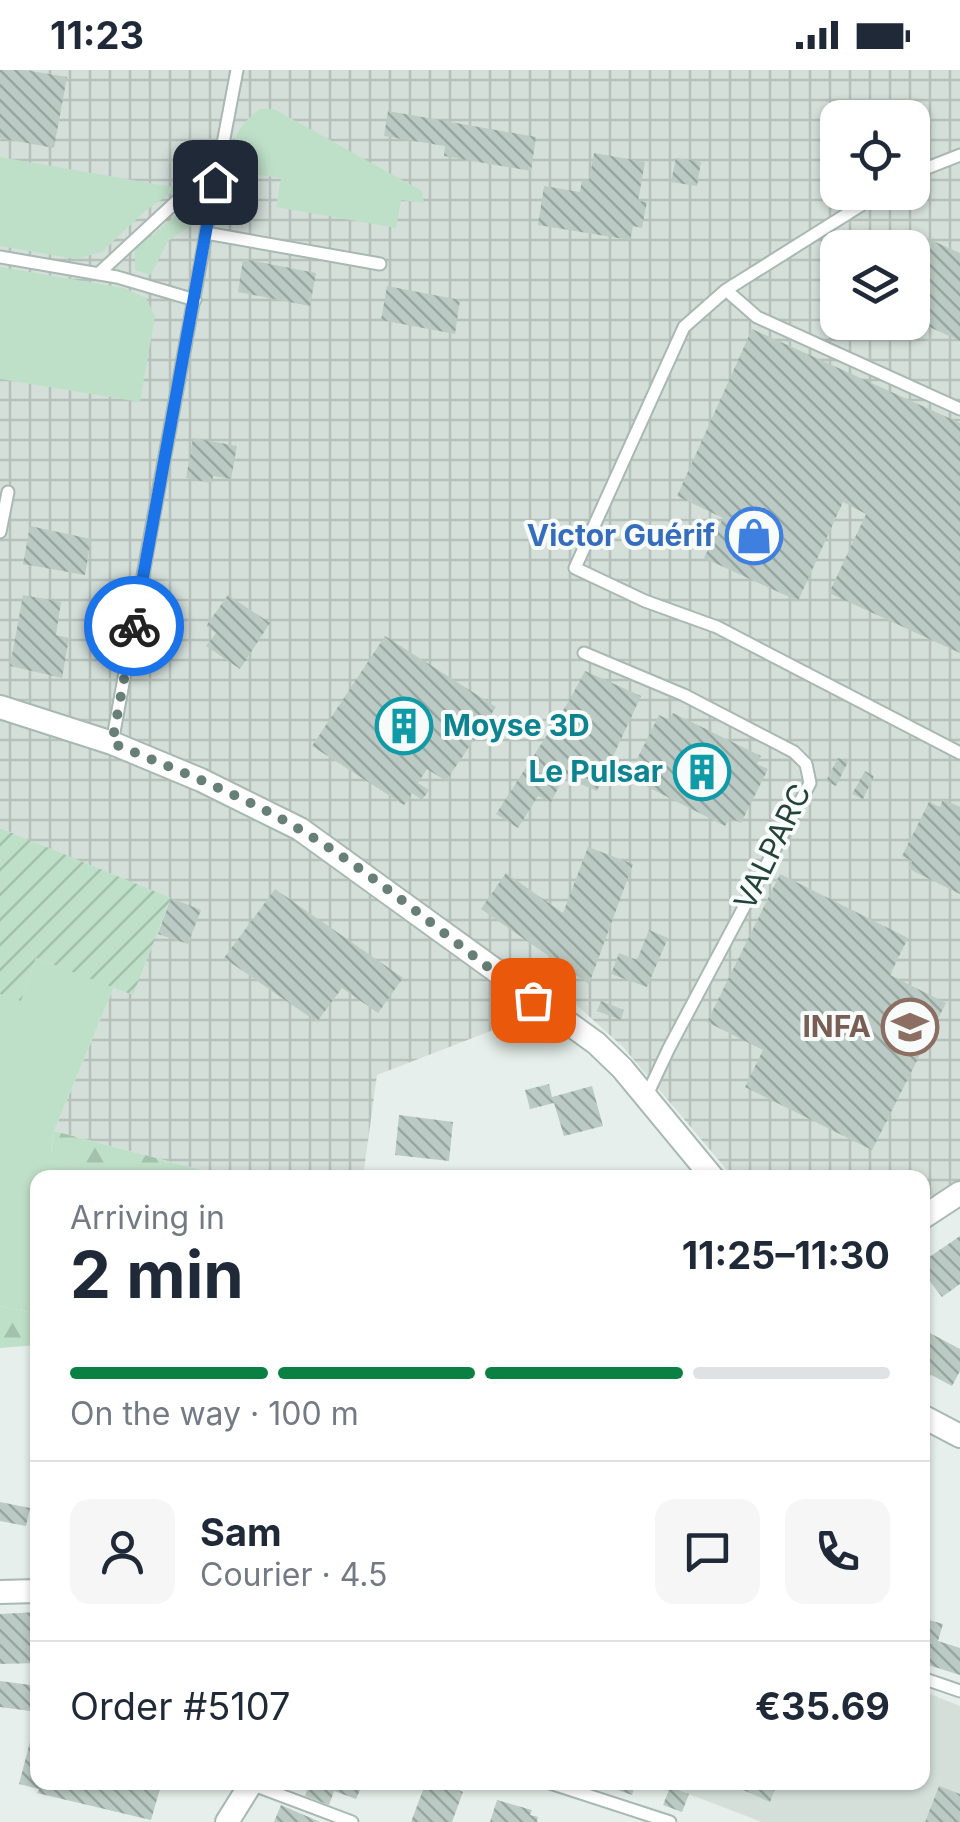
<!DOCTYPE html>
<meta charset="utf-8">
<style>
body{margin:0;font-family:Inter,sans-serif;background:#f6f6f7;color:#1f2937;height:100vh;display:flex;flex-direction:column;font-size:38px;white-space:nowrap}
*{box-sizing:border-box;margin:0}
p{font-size:32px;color:#747a83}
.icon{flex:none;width:55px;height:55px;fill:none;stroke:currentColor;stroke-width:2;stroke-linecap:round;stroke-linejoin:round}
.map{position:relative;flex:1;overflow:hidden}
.side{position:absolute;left:30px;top:1100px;width:900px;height:620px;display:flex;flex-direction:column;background:#fff;border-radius:20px;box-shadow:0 2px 8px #0004}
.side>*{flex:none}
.fabs{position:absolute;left:820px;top:30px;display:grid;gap:20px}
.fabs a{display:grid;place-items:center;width:110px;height:110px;border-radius:20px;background:#fff;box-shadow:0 2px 8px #0004;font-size:50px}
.pin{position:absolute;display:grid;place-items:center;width:85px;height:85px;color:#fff;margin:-42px;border-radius:20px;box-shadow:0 5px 15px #0006}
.courier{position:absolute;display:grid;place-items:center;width:100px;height:100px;margin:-50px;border:8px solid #1a73e8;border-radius:50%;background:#fff;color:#222;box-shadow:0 2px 12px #0007}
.headline em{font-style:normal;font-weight:700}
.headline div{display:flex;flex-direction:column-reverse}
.headline{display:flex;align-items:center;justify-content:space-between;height:170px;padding:0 40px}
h1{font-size:65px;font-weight:700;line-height:75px}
.bar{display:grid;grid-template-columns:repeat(4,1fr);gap:15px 10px;align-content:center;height:120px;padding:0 40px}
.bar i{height:12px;border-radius:8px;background:#e0e1e3}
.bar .on{background:#0b8043}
.bar p{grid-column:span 4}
.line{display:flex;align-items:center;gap:25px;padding:0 40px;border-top:2px solid #e0e1e3}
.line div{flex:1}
.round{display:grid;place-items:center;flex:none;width:105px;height:105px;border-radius:20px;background:#f6f6f7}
.status{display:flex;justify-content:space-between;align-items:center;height:70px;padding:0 50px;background:#fff;direction:ltr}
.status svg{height:28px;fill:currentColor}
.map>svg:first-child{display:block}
.built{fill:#d4dfda}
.industrial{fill:url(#industrial-grid);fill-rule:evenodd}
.grass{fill:#bfe0c8}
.forest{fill:url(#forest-firs)}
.garden{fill:url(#garden-furrows)}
.building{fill:url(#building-back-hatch)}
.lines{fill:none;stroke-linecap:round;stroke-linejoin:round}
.service-casing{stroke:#a8b8b2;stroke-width:15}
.minor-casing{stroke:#a8b8b2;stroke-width:26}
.service{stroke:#fff;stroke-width:11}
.minor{stroke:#fff;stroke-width:22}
.done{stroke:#687f78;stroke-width:10;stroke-dasharray:0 18}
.route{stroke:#1a73e8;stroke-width:12}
.labels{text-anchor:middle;stroke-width:8;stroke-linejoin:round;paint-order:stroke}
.shop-label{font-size:30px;font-weight:bold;fill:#366cbe;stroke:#f7fbf9;text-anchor:end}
.culture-label{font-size:30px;font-weight:bold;fill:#0d838f;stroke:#f7fbf9;text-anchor:start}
.street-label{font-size:30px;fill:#24423a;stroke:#f7fbf9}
.education-label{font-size:30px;font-weight:bold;fill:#785e54;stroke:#f7fbf9;text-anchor:end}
</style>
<div class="status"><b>11:23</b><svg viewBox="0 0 49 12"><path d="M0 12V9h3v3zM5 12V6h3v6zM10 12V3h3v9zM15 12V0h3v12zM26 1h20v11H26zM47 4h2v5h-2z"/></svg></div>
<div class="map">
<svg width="960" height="1752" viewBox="0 0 960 1752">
<defs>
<pattern id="industrial-grid" width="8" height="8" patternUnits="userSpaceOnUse" patternTransform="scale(2.5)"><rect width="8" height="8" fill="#d4dfda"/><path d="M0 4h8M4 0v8" fill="none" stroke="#b6c1bc"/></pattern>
<pattern id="forest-firs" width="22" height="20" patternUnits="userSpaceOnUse" patternTransform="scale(2.5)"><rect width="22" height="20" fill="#bfe0c8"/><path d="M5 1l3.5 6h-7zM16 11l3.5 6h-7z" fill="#a4c1ad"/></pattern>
<pattern id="garden-furrows" width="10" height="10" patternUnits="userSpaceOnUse" patternTransform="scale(2.5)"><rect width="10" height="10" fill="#bfe0c8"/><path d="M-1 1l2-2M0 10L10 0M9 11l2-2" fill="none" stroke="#a4c1ad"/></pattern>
<pattern id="building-back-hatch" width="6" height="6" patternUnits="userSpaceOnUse" patternTransform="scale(2.5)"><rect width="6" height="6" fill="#bbcac4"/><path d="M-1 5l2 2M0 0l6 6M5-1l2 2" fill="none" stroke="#98a6a0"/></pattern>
</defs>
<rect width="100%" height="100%" fill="#e6efeb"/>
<path class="built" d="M923,1621L960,1636V1752H762L665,1715L667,1712H922Z"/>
<path class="industrial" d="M0,0H960V1139L923,1122L922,1108L733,1107L623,977L571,930L377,1005L363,1107H228L54,1061L114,917L132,924L171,829L0,758ZM838,48H912V122H838ZM838,178H912V252H838Z"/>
<path class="grass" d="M260,39H274L422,121L424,133L401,130L396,158L276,137L281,108L237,102C230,72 235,57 260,39Z
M0,87L178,118L145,141L102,182L76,189L0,176Z
M207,110L195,153L168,171L151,205L135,200V179L188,136Z
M0,197L124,218L146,228L155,246L140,332L0,309Z
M36,888L114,917L54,1061L51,1080L106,1107L38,1108L37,1244L0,1236V924L21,930Z"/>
<path class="forest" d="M54,1061L228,1107H106L51,1081Z
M0,1236L37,1244V1275L0,1278Z"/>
<path class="garden" d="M0,758L171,828L133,925L36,888L21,931L0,924Z"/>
<path class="building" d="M0,0H25L67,7L54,78L0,68Z
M388,41L536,67L531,101L444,86L445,76L384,66Z
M594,83L645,92L638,131L647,132L644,147L642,158L633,156L630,170L538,155L544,116L580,122L582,110L589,111Z
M676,88L701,92L697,116L671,112Z
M911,161L960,183V271L912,249V178H904Z
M243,189L316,203L310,236L238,222Z
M387,216L460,230L455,264L381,250Z
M752,259L960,353V583L829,523L866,444L843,432L798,531L704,488L723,448L677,426Z
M193,368L237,376L231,409L213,406L212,413L186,408Z
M30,456L91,469L85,505L23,494Z
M23,525L61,532L56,565L69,568L62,608L10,596Z
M228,525L270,553L240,599L206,576L216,563L206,556Z
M385,566L496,637L446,711L427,699L418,713L429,720L422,730L412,723L404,735L312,676Z
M585,601L641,626L597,721L564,707L551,732L538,726L518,758L496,744L569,631Z
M673,643L761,686L757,694L768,699L741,753L730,748L725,756L638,712L643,704L632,699L659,645L669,650Z
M838,688L848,692L836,716L826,711Z
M865,701L874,706L863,729L852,724Z
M943,729L960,737V824L909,799L912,791L902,786L929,732L940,737Z
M588,777L633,794L589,914L481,839L506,803L563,843Z
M780,804L908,868L890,905L946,933L872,1080L745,1017L763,980L707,952Z
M275,819L403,908L378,943L342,918L317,952L224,888Z
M171,828L201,840L188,874L158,864Z
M649,860L668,868L647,917L611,904L619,883L637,890Z
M601,931L624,940L621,950L597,941Z
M549,1014L552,1027L592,1016L603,1056L564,1066L554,1033L530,1039L525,1020Z
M399,1045L453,1052L449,1091L395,1085Z
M960,1166V1214L942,1227L922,1201V1192Z
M928,1262L960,1279V1301L952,1316L922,1300V1272Z
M0,1432L30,1438L26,1456L0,1451Z
M38,1542V1593L0,1594V1544Z
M922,1548L943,1554L938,1571L960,1578V1605L922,1593Z
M0,1611L38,1616V1642L0,1637Z
M31,1668L38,1669V1712H162L151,1750L37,1723L39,1719L19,1714Z
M310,1712H360L363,1713L356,1729L334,1721L329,1735L305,1726Z
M426,1712H439L463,1722L452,1752H411Z
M595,1712H636L632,1725Z
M725,1712H778L770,1732Z
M939,1716L960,1724V1752H925Z
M670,1717L689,1724L682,1742L663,1735Z
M497,1730L532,1740L530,1745L538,1747L537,1752H490Z
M281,1735L320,1752H274Z"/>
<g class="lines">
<g class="service-casing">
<path id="service" d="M912,104L960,85
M882,122L726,220L684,257L575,498L645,531L717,557L960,683
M206,163L237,0
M0,187L117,207L195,230
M98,204L180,128L193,105L223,73
M726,220L757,247L960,339
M0,462L8,422
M584,583L684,625L794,682L806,694L810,713L669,978L646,1027
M112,673L206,163L380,194
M922,1457V1469
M922,1608L960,1621
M547,1712L670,1752
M251,1714L352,1752"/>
</g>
<g class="minor-casing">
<path id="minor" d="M0,637L112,673L201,710L300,759L596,973L622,998L713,1108
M922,1148L960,1123
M922,1346L960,1366
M0,1522L38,1521
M227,1752L252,1712"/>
</g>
<use href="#service" class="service"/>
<use href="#minor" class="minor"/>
</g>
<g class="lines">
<path class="done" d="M134,556L112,673C174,699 240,724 299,759C382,808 454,875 533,930"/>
<path class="route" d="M134,556L215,112"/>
</g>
<defs>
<g id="shop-ring" transform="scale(2.875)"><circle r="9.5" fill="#f7fbf9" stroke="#3f7fe0" stroke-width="1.5"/><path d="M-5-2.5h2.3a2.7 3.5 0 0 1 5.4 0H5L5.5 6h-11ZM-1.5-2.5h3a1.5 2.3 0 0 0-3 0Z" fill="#3f7fe0"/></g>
<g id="building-ring" transform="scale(2.875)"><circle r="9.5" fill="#f7fbf9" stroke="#0f9aa8" stroke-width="1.5"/><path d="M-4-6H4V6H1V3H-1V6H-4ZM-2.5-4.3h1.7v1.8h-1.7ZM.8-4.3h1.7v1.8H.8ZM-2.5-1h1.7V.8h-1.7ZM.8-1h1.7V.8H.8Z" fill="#0f9aa8"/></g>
<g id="university-ring" transform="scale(2.875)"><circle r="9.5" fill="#f7fbf9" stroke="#8d6e63" stroke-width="1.5"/><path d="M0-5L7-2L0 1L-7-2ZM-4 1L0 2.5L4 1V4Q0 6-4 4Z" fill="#8d6e63"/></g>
</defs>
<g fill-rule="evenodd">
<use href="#shop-ring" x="754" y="466"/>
<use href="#building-ring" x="404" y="656"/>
<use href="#building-ring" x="702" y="702"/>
<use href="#university-ring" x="910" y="957"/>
</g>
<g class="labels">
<g class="shop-label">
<text x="715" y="476">Victor Guérif</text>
</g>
<g class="culture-label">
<text x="443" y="666">Moyse 3D</text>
<text x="663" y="712" text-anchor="end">Le Pulsar</text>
</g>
<g class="street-label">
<text transform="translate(773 777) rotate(-64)" y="10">VALPARC</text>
</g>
<g class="education-label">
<text x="871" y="967">INFA</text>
</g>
</g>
</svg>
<div class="fabs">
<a><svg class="icon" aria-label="locate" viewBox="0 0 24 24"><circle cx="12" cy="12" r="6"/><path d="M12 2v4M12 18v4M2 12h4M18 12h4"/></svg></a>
<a><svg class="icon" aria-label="layers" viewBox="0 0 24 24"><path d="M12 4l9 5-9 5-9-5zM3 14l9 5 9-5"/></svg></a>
</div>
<div class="pin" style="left:533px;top:930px;background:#ea580c"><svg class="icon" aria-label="bag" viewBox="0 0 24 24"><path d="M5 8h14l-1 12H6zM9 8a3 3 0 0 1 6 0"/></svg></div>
<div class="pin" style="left:215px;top:112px;background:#1f2937"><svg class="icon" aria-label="home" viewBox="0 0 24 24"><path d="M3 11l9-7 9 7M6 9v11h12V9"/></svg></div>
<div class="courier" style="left:134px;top:556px"><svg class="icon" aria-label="bike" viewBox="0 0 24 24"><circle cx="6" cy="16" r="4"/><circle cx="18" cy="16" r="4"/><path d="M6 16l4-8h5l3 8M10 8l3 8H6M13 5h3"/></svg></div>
<section class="side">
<div class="headline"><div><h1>2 min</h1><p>Arriving in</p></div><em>11:25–11:30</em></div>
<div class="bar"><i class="on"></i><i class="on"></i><i class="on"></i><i></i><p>On the way · 100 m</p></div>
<div class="line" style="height:180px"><a class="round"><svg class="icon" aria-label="person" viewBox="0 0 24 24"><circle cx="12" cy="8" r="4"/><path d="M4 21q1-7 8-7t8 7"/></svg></a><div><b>Sam</b><p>Courier · 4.5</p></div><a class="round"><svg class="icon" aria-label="chat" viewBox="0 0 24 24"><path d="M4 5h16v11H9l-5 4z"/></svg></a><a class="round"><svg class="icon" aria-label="phone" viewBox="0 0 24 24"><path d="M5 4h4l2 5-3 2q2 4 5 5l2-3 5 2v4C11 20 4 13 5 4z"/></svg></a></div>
<div class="line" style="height:130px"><div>Order #5107</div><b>€35.69</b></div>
</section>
</div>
